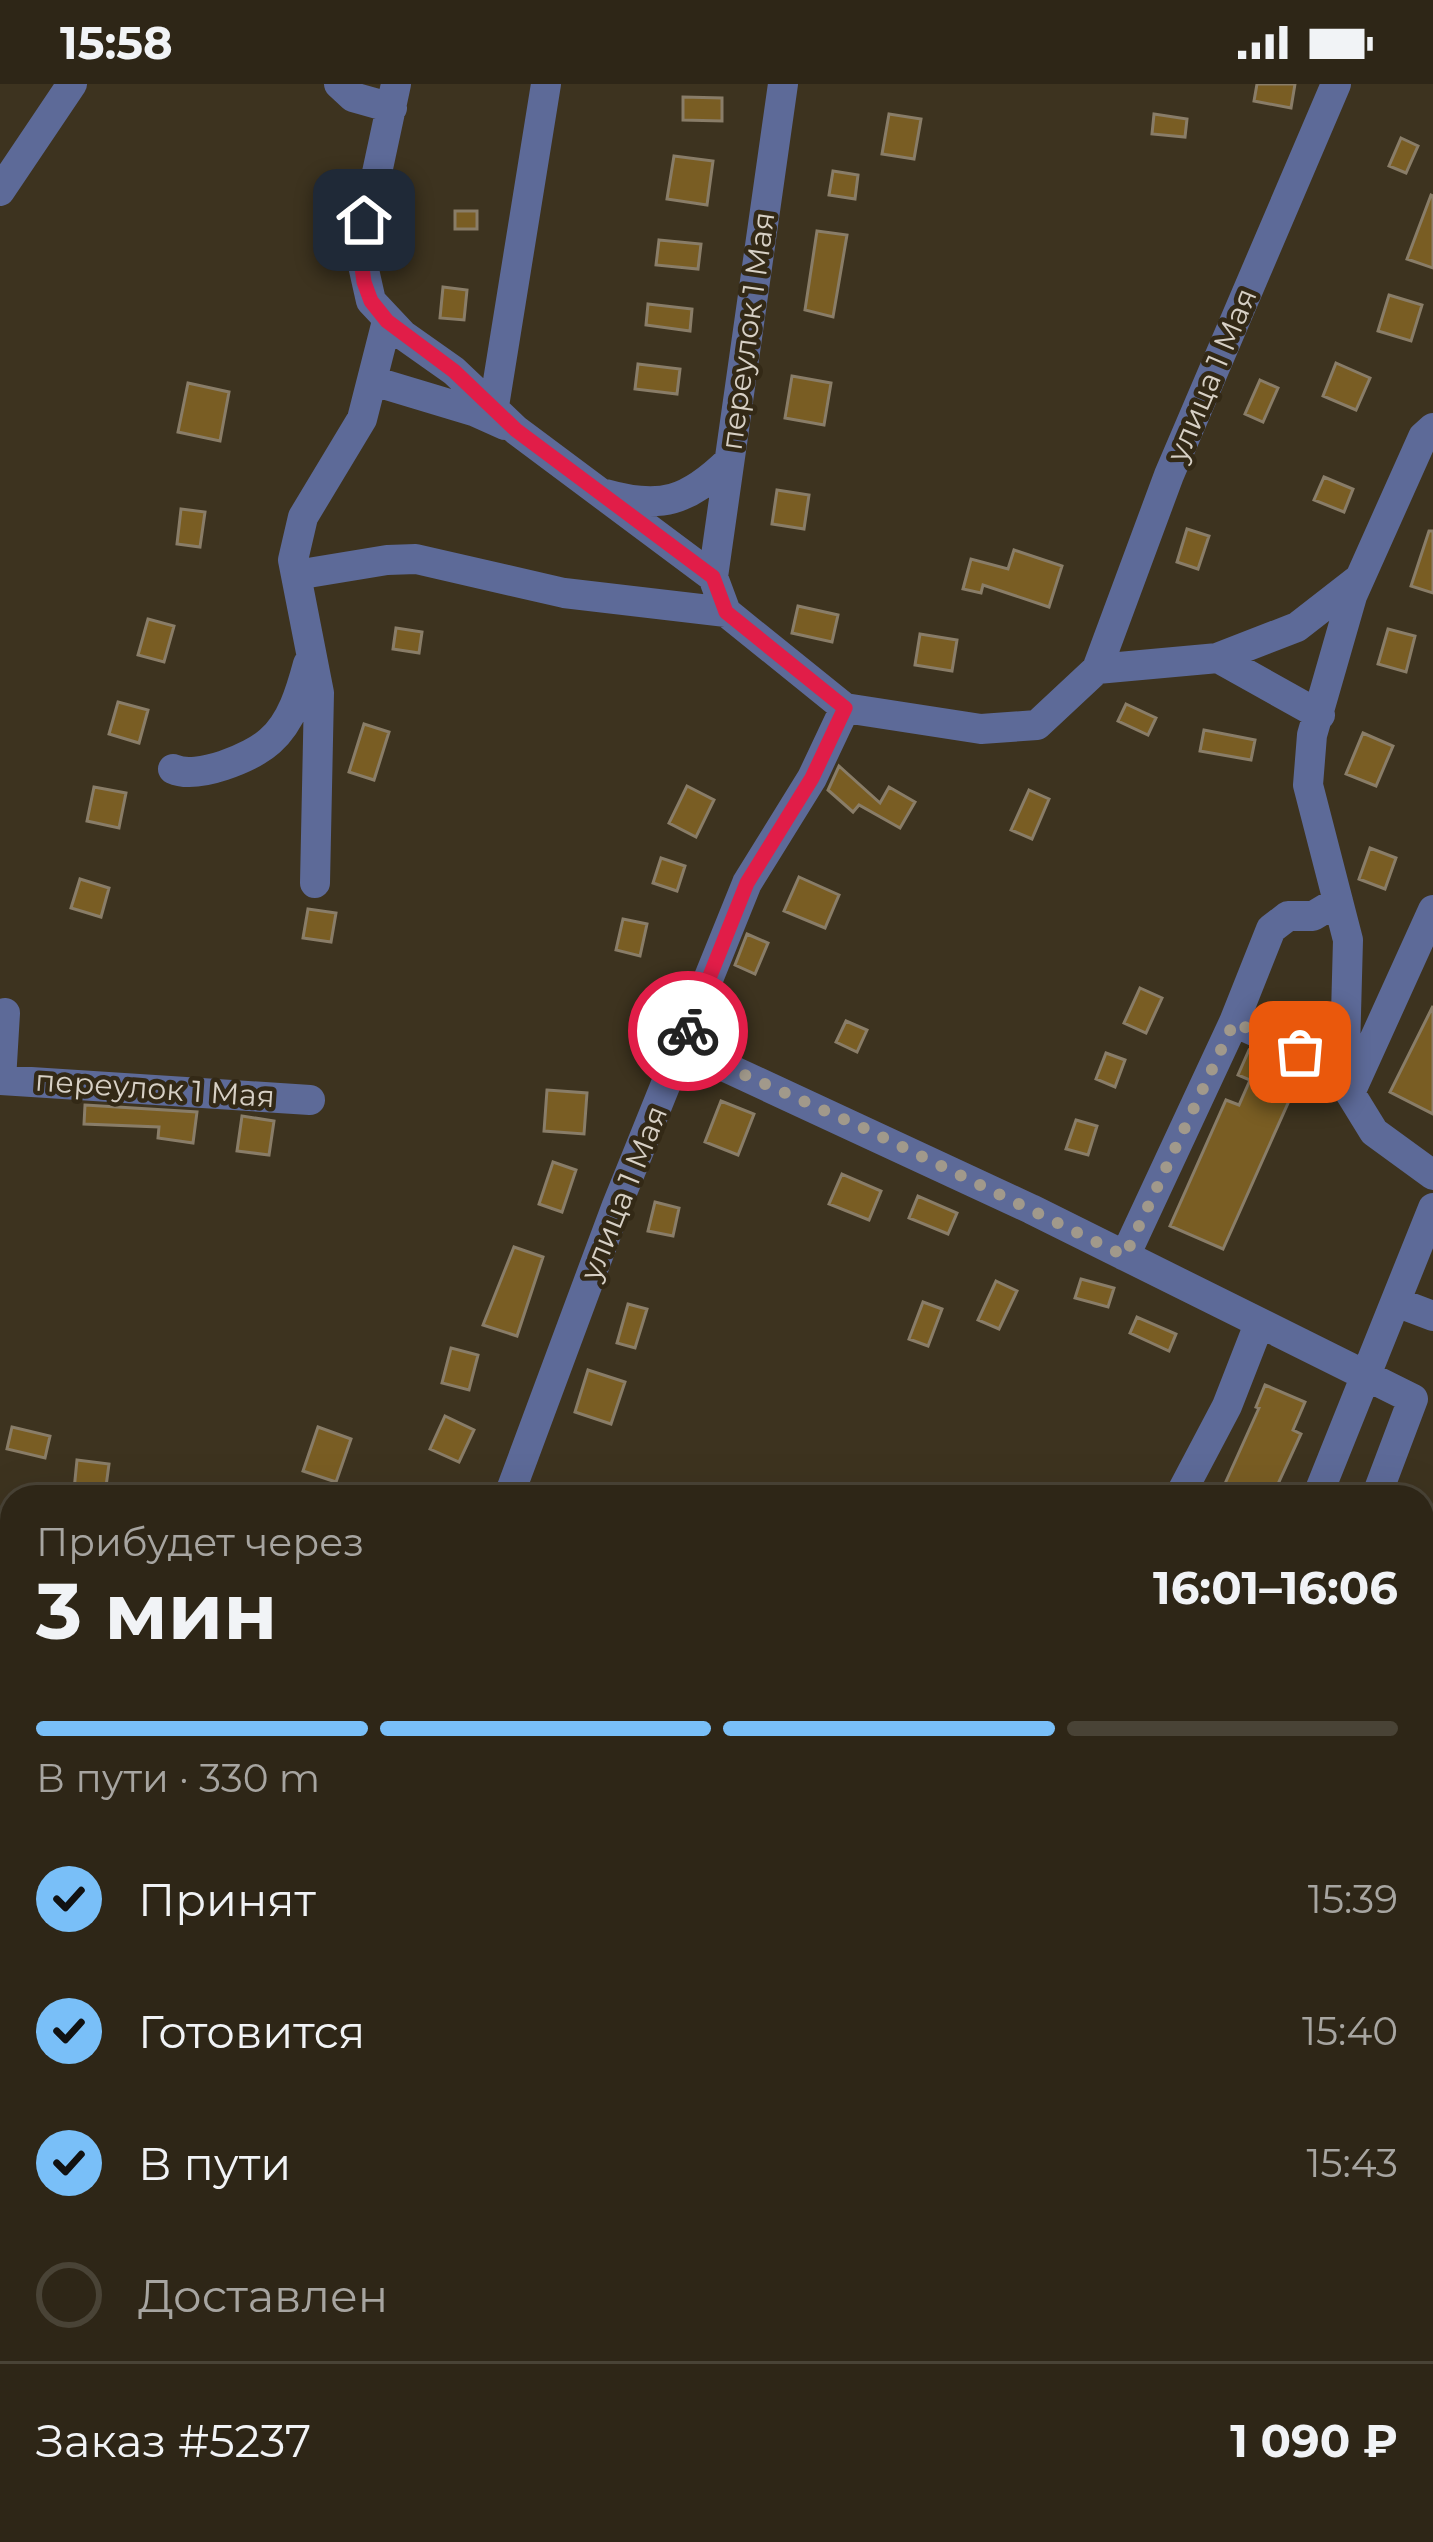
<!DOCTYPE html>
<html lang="ru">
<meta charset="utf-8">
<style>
body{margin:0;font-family:Montserrat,sans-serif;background:#362e20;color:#f1f3f6;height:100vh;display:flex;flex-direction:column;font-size:45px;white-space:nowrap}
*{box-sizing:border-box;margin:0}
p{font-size:39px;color:#a7a5a1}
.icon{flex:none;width:66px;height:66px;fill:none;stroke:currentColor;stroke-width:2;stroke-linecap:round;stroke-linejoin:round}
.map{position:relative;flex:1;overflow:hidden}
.details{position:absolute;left:0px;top:1401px;width:1434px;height:1059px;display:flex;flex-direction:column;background:#2e2617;border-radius:36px 36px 0 0;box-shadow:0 12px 48px #0002,0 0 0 3px #494336}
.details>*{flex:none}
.pin{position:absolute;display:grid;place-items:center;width:102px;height:102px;color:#fff;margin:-51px;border-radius:24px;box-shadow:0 6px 18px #0006}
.courier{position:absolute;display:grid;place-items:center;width:120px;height:120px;margin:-60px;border:9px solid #e11d48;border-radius:50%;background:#fff;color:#222;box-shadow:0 3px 15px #0007}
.summary em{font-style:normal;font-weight:700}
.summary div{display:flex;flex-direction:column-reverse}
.summary{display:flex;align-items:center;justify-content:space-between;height:204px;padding:0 36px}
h1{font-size:78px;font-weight:700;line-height:90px}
.bar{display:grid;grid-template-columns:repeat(4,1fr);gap:18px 12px;align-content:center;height:144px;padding:0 36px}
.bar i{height:15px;border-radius:9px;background:#494336}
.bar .current{background:#79bff8}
.bar p{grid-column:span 4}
.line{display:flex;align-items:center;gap:30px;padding:0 36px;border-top:3px solid #494336}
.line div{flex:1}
ol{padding:0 36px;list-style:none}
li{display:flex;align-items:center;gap:36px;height:132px}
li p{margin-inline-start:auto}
li .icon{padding:12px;border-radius:50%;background:#79bff8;color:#111;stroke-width:4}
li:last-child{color:#a7a5a1}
li i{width:66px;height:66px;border:6px solid #494336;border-radius:50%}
.status{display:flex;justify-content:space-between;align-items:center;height:84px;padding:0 60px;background:#2e2617;direction:ltr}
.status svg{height:33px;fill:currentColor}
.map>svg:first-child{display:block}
.building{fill:#795d23;stroke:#897d68;stroke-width:3}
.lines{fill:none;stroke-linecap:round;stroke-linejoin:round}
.minor{stroke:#5d6a98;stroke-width:30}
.done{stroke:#a1998b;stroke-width:12;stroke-dasharray:0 21.6}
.route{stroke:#e11d48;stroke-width:15}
.labels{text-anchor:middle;stroke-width:9;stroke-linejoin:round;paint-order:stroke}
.street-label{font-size:30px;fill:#d7d0c5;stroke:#332916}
</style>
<div class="status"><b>15:58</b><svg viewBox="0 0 49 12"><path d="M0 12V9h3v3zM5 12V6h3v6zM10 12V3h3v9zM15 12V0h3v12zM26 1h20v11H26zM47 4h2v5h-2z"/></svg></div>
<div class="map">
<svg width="1433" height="2458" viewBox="0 0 1433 2458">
<rect width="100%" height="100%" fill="#3d331f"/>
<path class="building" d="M1257,0H1295L1291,24L1254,17Z
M683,13L722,14V37L683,36Z
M889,30L921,35L914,75L882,70Z
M1154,30L1187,35L1185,53L1152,50Z
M1401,54L1418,62L1406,89L1389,82Z
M674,72L713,77L707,121L667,115Z
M833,87L858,91L855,115L829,111Z
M1431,111L1433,112V184L1407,175Z
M455,127H477V145H455Z
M817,147L847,151L833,233L805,226Z
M659,156L701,160L698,185L656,181Z
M443,203L467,206L464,236L440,234Z
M1389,211L1422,221L1411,257L1378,247Z
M648,220L692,225L690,247L646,241Z
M1336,279L1370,294L1356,326L1323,312Z
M638,280L680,285L677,310L635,305Z
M792,292L831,299L824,341L785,334Z
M1260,296L1278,304L1263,338L1245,330Z
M188,299L229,308L220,357L178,348Z
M1324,393L1353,405L1344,428L1314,416Z
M777,406L809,411L804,445L772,440Z
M181,425L205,428L200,463L177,460Z
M1187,445L1209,452L1198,485L1177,478Z
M1429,447H1433V509L1411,502Z
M1014,466L1062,482L1049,523L983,501L981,509L963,505L971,475L1008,485Z
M798,522L838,531L832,558L792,549Z
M148,535L174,542L164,578L138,571Z
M396,544L422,548L419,569L393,565Z
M1388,545L1415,552L1406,588L1378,580Z
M920,550L957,556L952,587L915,581Z
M118,618L148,626L139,659L109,650Z
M1126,620L1156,634L1148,651L1118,637Z
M364,640L389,648L374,696L349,688Z
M1204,646L1255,656L1251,676L1200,667Z
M1363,649L1393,662L1376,702L1346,690Z
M839,682L880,719L889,703L915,718L900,744L859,721L853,728L828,706Z
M687,702L714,716L696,753L669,739Z
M94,703L126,709L119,744L87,737Z
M1029,706L1049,715L1032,755L1011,746Z
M1370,764L1396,774L1385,805L1359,795Z
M661,774L685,782L677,807L653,799Z
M799,793L839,811L825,844L784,827Z
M80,795L109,804L101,833L71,824Z
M308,825L336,829L331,858L303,854Z
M623,835L647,840L640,872L616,866Z
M747,850L768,859L755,890L735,881Z
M1140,904L1162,914L1146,949L1124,939Z
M1433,922V1030L1390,1008Z
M846,937L867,946L857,968L836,958Z
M1249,966L1301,990L1223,1165L1170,1142L1226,1016L1239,1021L1250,996L1238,991Z
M1106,969L1125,976L1115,1003L1096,995Z
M547,1006L587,1009L584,1050L544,1047Z
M721,1017L754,1030L738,1071L705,1058Z
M85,1021L197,1028L193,1059L158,1054L159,1043L84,1040Z
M242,1032L274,1037L269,1071L237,1067Z
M1076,1036L1097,1042L1088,1071L1066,1065Z
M553,1078L576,1086L562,1128L539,1120Z
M842,1090L881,1107L869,1136L829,1120Z
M918,1112L957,1129L948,1150L909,1134Z
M655,1118L679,1124L673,1152L648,1147Z
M514,1163L543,1173L517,1252L483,1241Z
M1081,1195L1114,1204L1108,1223L1075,1214Z
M996,1197L1017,1207L999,1245L978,1236Z
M923,1218L942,1225L928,1262L909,1255Z
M628,1220L647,1225L635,1264L617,1259Z
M1137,1233L1176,1250L1169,1267L1130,1249Z
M451,1264L478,1271L469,1306L442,1299Z
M588,1286L625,1298L611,1340L575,1328Z
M1265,1301L1305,1318L1293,1346L1301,1350L1272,1413H1219L1259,1324L1256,1323Z
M445,1332L474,1346L459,1378L430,1365Z
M12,1343L50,1352L45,1374L7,1365Z
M318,1343L351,1355L336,1398L303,1387Z
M77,1376L109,1380L105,1410L74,1406Z"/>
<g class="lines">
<path class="minor" d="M339,0L353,13L392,24
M396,0L360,168L371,217L403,251L454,287L516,346L713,493L726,528L845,624L981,645L1037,641L1097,585L1218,574L1320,631
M0,107L72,0
M373,297L476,328L505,341
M494,322L546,0
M605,410C661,426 688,417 729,377
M296,491L387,476L416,475L564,509L726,528
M713,493L783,0
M1217,574L1297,543L1360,494
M1097,585L1169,391L1336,0
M173,685C197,696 251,674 270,657C292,638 301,606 308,580
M315,799L319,609L293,476L303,433L362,335L387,237
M1234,938L1334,983L1374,1048L1433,1091
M682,963L1031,1125L1413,1315L1376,1413
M1334,983L1345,967L1348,856L1308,701L1312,651L1352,512L1423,353L1433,344
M0,996L310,1016
M1,996L5,929
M1350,1009L1433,826
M1125,1172L1234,938L1271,845L1288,832H1313L1338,817
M1396,1218L1433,1232
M511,1406L617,1121L747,799L812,694L845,624
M1179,1413L1227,1322L1259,1240
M1317,1413L1433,1124
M0,1468L3,1448
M1422,1483L1433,1486
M0,1884L12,1892
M1422,1921L1433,1920
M1422,2000L1433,2030
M1422,2071L1433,2064
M1422,2174L1433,2115
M854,2448L869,2458
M420,2458L424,2448
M1339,2458L1343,2448"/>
</g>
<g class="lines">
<path class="done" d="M688,947L682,963L866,1045L1125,1172L1234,938L1300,968"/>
<path class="route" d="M364,136L360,168L364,198L371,217L387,237L454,287L516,346L713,493L726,528L845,624L812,694L747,799L688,947"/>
</g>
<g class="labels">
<g class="street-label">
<text transform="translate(748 247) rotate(-82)" y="10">переулок 1 Мая</text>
<text transform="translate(1212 291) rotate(-67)" y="10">улица 1 Мая</text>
<text transform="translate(155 1005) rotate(4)" y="10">переулок 1 Мая</text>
<text transform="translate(624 1109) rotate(-68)" y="10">улица 1 Мая</text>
</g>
</g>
</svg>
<div class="pin" style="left:1300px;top:968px;background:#ea580c"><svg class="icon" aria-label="bag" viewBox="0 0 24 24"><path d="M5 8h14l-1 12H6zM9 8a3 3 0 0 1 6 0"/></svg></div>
<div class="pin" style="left:364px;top:136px;background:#1f2937"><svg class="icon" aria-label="home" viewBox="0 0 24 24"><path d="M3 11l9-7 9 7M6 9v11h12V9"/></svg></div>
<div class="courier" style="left:688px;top:947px"><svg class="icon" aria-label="bike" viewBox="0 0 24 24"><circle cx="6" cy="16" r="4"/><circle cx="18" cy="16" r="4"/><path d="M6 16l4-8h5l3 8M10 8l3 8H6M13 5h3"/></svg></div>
<section class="details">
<div class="summary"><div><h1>3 мин</h1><p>Прибудет через</p></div><em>16:01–16:06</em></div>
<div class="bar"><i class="current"></i><i class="current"></i><i class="current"></i><i></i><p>В пути · 330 m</p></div>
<ol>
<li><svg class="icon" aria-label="check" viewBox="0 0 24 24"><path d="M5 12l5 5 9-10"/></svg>Принят<p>15:39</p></li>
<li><svg class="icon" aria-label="check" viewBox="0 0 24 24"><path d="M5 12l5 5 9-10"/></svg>Готовится<p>15:40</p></li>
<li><svg class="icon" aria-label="check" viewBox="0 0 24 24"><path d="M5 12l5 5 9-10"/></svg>В пути<p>15:43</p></li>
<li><i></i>Доставлен</li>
</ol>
<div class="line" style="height:156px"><div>Заказ #5237</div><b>1 090 ₽</b></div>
</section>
</div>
